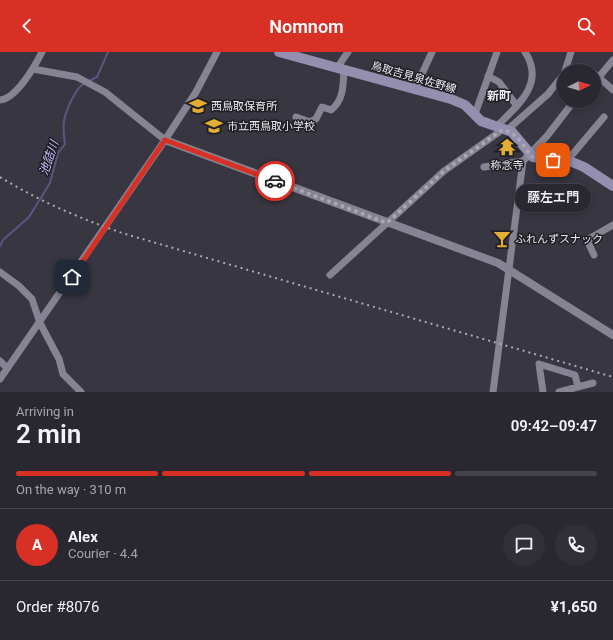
<!DOCTYPE html>
<meta charset="utf-8">
<style>
body{margin:0;font-family:Roboto,"Noto Sans JP",sans-serif;background:#313039;color:#f1f3f6;height:100vh;display:flex;flex-direction:column;font-size:15px;white-space:nowrap}
*{box-sizing:border-box;margin:0}
p{font-size:13px;color:#a5a6ab}
.icon{flex:none;width:22px;height:22px;fill:none;stroke:currentColor;stroke-width:2;stroke-linecap:round;stroke-linejoin:round}
.map{position:relative;height:340px;overflow:hidden}
.sheet{display:flex;flex-direction:column;background:#292831;flex:1}
.sheet>*{flex:none}
.needle{width:26px;rotate:85deg}
.buttons{position:absolute;left:557px;top:12px;display:grid;gap:8px}
.buttons a{display:grid;place-items:center;width:44px;height:44px;border-radius:50%;background:#292831;box-shadow:0 2px 6px #0003,0 0 0 1px #45444d;font-size:20px}
.pin{position:absolute;display:grid;place-items:center;width:34px;height:34px;color:#fff;margin:-17px;border-radius:8px;box-shadow:0 2px 6px #0006}
.courier{position:absolute;display:grid;place-items:center;width:40px;height:40px;margin:-20px;border:3px solid #d93025;border-radius:50%;background:#fff;color:#222;box-shadow:0 1px 5px #0007}
.bubble{position:absolute;height:28px;border-radius:14px;background:#292831;box-shadow:0 2px 6px #0003,0 0 0 1px #45444d;font-size:13px;font-weight:600;line-height:28px;text-align:center}
.summary em{font-style:normal;font-weight:600}
.summary div{display:flex;flex-direction:column-reverse}
.summary{display:flex;align-items:center;justify-content:space-between;height:68px;padding:0 16px}
h1{font-size:26px;font-weight:600;line-height:30px}
.bar{display:grid;grid-template-columns:repeat(4,1fr);gap:6px 4px;align-content:center;height:48px;padding:0 16px}
.bar i{height:5px;border-radius:3px;background:#45444d}
.bar .active{background:#d93025}
.bar p{grid-column:span 4}
.line{display:flex;align-items:center;gap:10px;padding:0 16px;border-top:1px solid #45444d}
.line div{flex:1}
.round{display:grid;place-items:center;flex:none;width:42px;height:42px;border-radius:21px;background:#313039}
header{display:flex;justify-content:space-between;align-items:center;height:52px;padding:0 16px;background:#d93025;color:#fff;font-size:18px;font-weight:600}
.map>svg:first-child{display:block}
.lines{fill:none;stroke-linecap:round;stroke-linejoin:round}
.stream{stroke:#615283;stroke-width:2}
.minor{stroke:#868492;stroke-width:7}
.tertiary{stroke:#868492;stroke-width:8}
.secondary{stroke:#948fae;stroke-width:10}
.rail{stroke:#acabb4;stroke-width:2;stroke-dasharray:2 4;stroke-linecap:butt}
.done{stroke:#abaab3;stroke-width:4;stroke-dasharray:0 7.2}
.route{stroke:#d93025;stroke-width:5}
.labels{text-anchor:middle;stroke-width:3;stroke-linejoin:round;paint-order:stroke}
.street-label{font-size:11px;fill:#eae9f1;stroke:#1e1e23}
.poi-label{font-size:11px;fill:#eae9f1;stroke:#1e1e23;text-anchor:start}
.neighbourhood-label{font-size:12px;font-weight:bold;fill:#eae9f1;stroke:#1e1e23}
.water-label{font-size:12px;font-style:italic;fill:#c9c1ff;stroke:#1e1e23}
</style>
<header><svg class="icon" aria-label="back" viewBox="0 0 24 24"><path d="M15 5l-7 7 7 7"/></svg>Nomnom<svg class="icon" aria-label="search" viewBox="0 0 24 24"><circle cx="10" cy="10" r="6"/><path d="M15 15l6 6"/></svg></header>
<div class="map">
<svg width="613" height="340" viewBox="0 0 613 340">
<rect width="100%" height="100%" fill="#373641"/>
<g class="lines">
<path class="stream" d="M89,29L97,25L108,0
M0,194L3,188L29,165L50,131L58,101L65,92C62,72 63,65 72,47C77,39 77,36 85,31"/>
<path class="minor" d="M337,16L348,0
M33,17L77,25L105,40L165,88
M565,19L571,0
M488,24L499,30L517,54
M594,24L595,22L613,38
M599,25L613,8
M415,37L432,0
M0,48C16,47 35,14 42,0
M475,62L497,0
M296,65L310,70L316,67L322,55L331,58C344,48 343,33 344,18
M496,75C517,54 546,32 525,0
M507,78L548,42L564,22
M566,110L604,65
M484,115L523,109
M594,203L587,188L613,173
M0,220L19,234L32,247L40,271L59,307L63,322L81,340
M330,223L444,119L502,78
M0,309L7,316
M0,327L165,88L196,40L217,0
M493,340L523,109L547,84L574,49
M543,340L539,312L575,323L578,335
M559,340L593,331"/>
<path class="tertiary" d="M165,88L498,211L613,283"/>
<path class="secondary" d="M279,0L451,47L465,53L481,69L512,80L533,105L572,110L584,115L613,134"/>
<path class="rail" d="M0,125C39,149 79,166 122,181L613,325"/>
</g>
<g class="lines">
<path class="done" d="M275,129L387,171L444,119L502,78C518,80 522,94 533,105L553,108"/>
<path class="route" d="M72,225L165,88L275,129"/>
</g>
<defs>
<g id="school-bare" transform="scale(1.38)"><path d="M0-5L7-2L0 1L-7-2ZM-4 1L0 2.5L4 1V4Q0 6-4 4Z" fill="#e4ae35" stroke="#1e1e23" stroke-width="2.5" paint-order="stroke"/></g>
<g id="temple-bare" transform="scale(1.38)"><path d="M0-6L5-2H3V0L6.5 2.5H4V6H1.5V3h-3V6H-4V2.5H-6.5L-3 0V-2H-5Z" fill="#e4ae35" stroke="#1e1e23" stroke-width="2.5" paint-order="stroke"/></g>
<g id="bar-bare" transform="scale(1.38)"><path d="M-6-5H6L.8 .8V4.5H3.5V6h-7V4.5H-.8V.8Z" fill="#e4ae35" stroke="#1e1e23" stroke-width="2.5" paint-order="stroke"/></g>
</defs>
<g fill-rule="evenodd">
<use href="#school-bare" x="198" y="54"/>
<use href="#school-bare" x="214" y="74"/>
<use href="#temple-bare" x="507" y="95"/>
<use href="#bar-bare" x="502" y="187"/>
</g>
<g class="labels">
<g class="street-label">
<text transform="translate(414 25) rotate(16)" y="4">鳥取吉見泉佐野線</text>
</g>
<g class="poi-label">
<text x="211" y="58">西鳥取保育所</text>
<text x="227" y="78">市立西鳥取小学校</text>
<text x="507" y="117" text-anchor="middle">称念寺</text>
<text x="515" y="191">ふれんずスナック</text>
</g>
<g class="neighbourhood-label">
<text x="499" y="48">新町</text>
</g>
<g class="water-label">
<text transform="translate(49 106) rotate(-71)" y="4">池詰川</text>
</g>
</g>
</svg>
<div class="buttons">
<a><svg class="needle" viewBox="-14 -14 28 28"><path d="M0-13l5 13h-10z" fill="#e53935"/><path d="M0 13l5-13h-10z" fill="#a5a6ab"/></svg></a>
</div>
<div class="pin" style="left:553px;top:108px;background:#ea580c"><svg class="icon" aria-label="bag" viewBox="0 0 24 24"><path d="M5 8h14l-1 12H6zM9 8a3 3 0 0 1 6 0"/></svg></div>
<div class="pin" style="left:72px;top:225px;background:#1f2937"><svg class="icon" aria-label="home" viewBox="0 0 24 24"><path d="M3 11l9-7 9 7M6 9v11h12V9"/></svg></div>
<div class="courier" style="left:275px;top:129px"><svg class="icon" aria-label="car" viewBox="0 0 24 24"><path d="M5 17H2v-5l4-1 3-4h7l3 4 3 1v5h-3M9 17h6M6 11h13"/><circle cx="7" cy="17" r="2"/><circle cx="17" cy="17" r="2"/></svg></div>
<div class="bubble" style="left:515px;top:132px;width:76px">藤左エ門</div>
</div>
<section class="sheet">
<div class="summary"><div><h1>2 min</h1><p>Arriving in</p></div><em>09:42–09:47</em></div>
<div class="bar"><i class="active"></i><i class="active"></i><i class="active"></i><i></i><p>On the way · 310 m</p></div>
<div class="line" style="height:72px"><b class="round" style="background:#d93025;color:#fff">A</b><div><b>Alex</b><p>Courier · 4.4</p></div><a class="round"><svg class="icon" aria-label="chat" viewBox="0 0 24 24"><path d="M4 5h16v11H9l-5 4z"/></svg></a><a class="round"><svg class="icon" aria-label="phone" viewBox="0 0 24 24"><path d="M5 4h4l2 5-3 2q2 4 5 5l2-3 5 2v4C11 20 4 13 5 4z"/></svg></a></div>
<div class="line" style="height:52px"><div>Order #8076</div><b>¥1,650</b></div>
</section>
